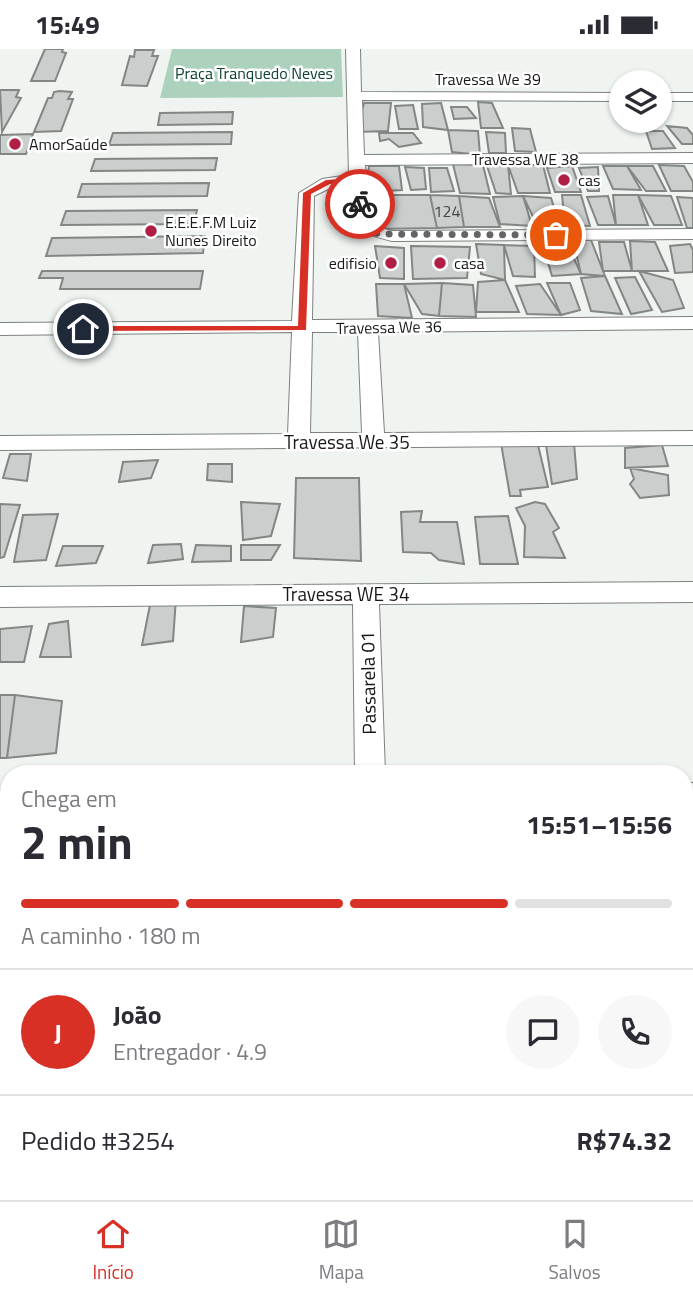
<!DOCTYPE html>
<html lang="pt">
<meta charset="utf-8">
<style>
body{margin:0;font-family:"Titillium Web",sans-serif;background:#f7f7f7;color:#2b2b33;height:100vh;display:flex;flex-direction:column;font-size:26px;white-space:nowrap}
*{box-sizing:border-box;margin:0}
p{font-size:23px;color:#7c7c81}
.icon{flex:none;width:38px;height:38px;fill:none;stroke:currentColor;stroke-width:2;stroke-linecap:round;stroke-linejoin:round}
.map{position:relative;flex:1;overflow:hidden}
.panel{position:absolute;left:0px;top:716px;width:693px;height:436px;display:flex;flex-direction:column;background:#fff;border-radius:28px 28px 0 0;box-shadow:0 2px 5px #0004}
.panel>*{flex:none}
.buttons{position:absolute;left:609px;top:21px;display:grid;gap:14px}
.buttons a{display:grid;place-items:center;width:63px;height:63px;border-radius:50%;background:#fff;box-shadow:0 2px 5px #0004;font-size:35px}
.pin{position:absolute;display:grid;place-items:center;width:60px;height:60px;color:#fff;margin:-30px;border:4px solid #fff;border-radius:50%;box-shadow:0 2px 7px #0007}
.courier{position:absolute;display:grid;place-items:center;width:70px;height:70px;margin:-35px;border:5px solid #d93025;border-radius:50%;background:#fff;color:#222;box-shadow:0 2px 9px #0007}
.summary em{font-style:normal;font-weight:700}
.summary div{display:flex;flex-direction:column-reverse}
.summary{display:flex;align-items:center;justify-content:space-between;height:119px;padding:0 21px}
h1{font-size:46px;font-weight:700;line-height:52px}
.bar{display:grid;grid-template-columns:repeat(4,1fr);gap:10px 7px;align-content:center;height:84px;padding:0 21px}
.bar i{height:9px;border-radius:5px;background:#e1e1e2}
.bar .active{background:#d93025}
.bar p{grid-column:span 4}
.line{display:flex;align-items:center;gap:18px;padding:0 21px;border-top:2px solid #e1e1e2}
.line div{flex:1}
.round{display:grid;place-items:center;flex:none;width:74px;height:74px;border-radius:37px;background:#f7f7f7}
.status{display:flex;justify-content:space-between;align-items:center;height:49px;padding:0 35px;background:#fff;direction:ltr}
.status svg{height:19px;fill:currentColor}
.menu{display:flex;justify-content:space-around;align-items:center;height:98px;border-top:2px solid #e1e1e2;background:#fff;font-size:19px;color:#7c7c81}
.menu a{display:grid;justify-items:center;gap:4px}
.menu .active{color:#d93025}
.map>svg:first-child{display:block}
.green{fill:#acd2be}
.building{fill:#cacecc;stroke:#838784;stroke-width:2}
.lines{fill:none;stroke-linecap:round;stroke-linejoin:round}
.street-casing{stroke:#7d817e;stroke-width:2}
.secondary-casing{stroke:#7d817e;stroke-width:1}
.street{fill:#fff;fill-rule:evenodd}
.secondary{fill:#d1ece0;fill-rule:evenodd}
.route{fill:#d93025}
.done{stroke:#636564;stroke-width:7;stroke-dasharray:0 12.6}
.poi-dot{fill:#b01d45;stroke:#fff;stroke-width:2.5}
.labels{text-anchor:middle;stroke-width:5;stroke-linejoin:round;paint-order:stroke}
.far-park-label{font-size:16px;fill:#0f432e;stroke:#fff}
.far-street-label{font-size:16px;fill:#171818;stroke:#fff}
.far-poi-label{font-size:16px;fill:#171818;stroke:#fff;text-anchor:start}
.number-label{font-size:16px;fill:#444645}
.street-label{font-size:19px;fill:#171818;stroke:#fff}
</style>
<div class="status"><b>15:49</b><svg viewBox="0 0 49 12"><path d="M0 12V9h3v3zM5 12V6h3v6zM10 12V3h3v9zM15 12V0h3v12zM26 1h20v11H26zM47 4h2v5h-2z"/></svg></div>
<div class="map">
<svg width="693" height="1151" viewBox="0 0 693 1151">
<rect width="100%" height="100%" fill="#eff4f1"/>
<path class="green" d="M172,0H341L343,48L160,49Z"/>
<path class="building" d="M45,0H63L62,3L66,4L55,32H31Z
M135,1H154L152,7H158L147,37L122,36L130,7L134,8Z
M0,41H19L16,48L21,49L2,83Z
M59,42L72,43L68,50H73L61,82L34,83L48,49H52L54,43Z
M478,53L492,54L503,79H481Z
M364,54H391L388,82L356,83Z
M441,54L448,81L423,78L422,55Z
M413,56L418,80H399L395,57Z
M451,58H467L476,69L454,70Z
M233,63L232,75L158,76L160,64Z
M667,77L687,79L693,86V95H682Z
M512,79L530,80L536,103L515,102Z
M448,81L478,82L480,106L452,103Z
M646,82H663L675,99L652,100Z
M232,83L231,95L109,96L113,84Z
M486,83L505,84L506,104H489Z
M379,84H413L421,94L399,98L389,90L380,92Z
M33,85L26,105H0V86Z
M217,109L215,121L91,122L95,110Z
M453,115L483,116L490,145L460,144Z
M508,116H543L550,144H518Z
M508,116L511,145L496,144L487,117Z
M659,116L684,117L693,133V142H671Z
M369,117H399L402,141L366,143Z
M572,117L581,143H555L547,119Z
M603,117H627L641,141L613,140Z
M627,117H653L666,142H646Z
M405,118L424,119L426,140L411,141Z
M598,118L599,142H588L579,119Z
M429,119H447L454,142L431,143Z
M209,134L207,147L78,148L82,135Z
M369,146H430L437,179L375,180Z
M430,146L459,147L464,178L437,179Z
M562,146H581L590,177L565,176Z
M613,146H638L648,176H616Z
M638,146L671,147L682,176H654Z
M459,147L489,149L500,178H464Z
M523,147L532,177L500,175L493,148Z
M523,147L551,149L560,177L537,176Z
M608,147L616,176H598L587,148Z
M677,148L693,149V179H687Z
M197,161L194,175L61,176L66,162Z
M205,187L203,204L46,207L52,189Z
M541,190H565L581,225L552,227Z
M573,191H591L605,227L581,225Z
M630,192L655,193L668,222H632Z
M599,193H624L632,222H603Z
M476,195L504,196L505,231L481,225Z
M690,195L693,201V223L675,224L670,197Z
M504,196L534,197L535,228L513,227Z
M375,197L404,199V230L380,229Z
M411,197L470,198L467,229L413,230Z
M42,222H203L200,240H60L63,229H39Z
M639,222L673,231L684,259L662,263Z
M605,227L622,265L591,262L581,229Z
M635,228L652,261L631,265L615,229Z
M505,231L519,263H476L478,233Z
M442,234L439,267L422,265L404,235Z
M442,234L473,236L476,268L439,267Z
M547,234H570L580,261L561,266Z
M376,235H404L412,269L378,267Z
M540,235L561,266L527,265L516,237Z
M501,394L538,396L548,438L520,441L521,447H510Z
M574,394L577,430L552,435L546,396Z
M662,396L668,417L625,419V399Z
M10,405H31L27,432L3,429Z
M158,411L151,429L119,433L123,413Z
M208,415H232V433L207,431Z
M630,419L668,426L669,446L640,449L630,435L634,430Z
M296,429H359L361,512L294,509Z
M241,453L280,455L271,487L243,491Z
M535,453L545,455L559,479L553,483L565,509L524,508L525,477L516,459Z
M0,455L20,456L4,508L0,509Z
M422,462L420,473H457L464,515L439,511L431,504L403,503L401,463Z
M58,465L46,511L14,513L23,466Z
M508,467L518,515H480L475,468Z
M181,495L183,510L148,514L153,496Z
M196,496L231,497V512L192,513Z
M241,496H280L271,511H241Z
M63,497H103L96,514L56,517Z
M176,549L173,592L142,596L151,551Z
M244,557L276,559L273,588L241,593Z
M68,572L71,608H40L49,575Z
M32,577L24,613H0V580Z
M0,646H15L7,709H0Z
M15,646L62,652L56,704L7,709Z
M0,886H8L0,929Z
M684,1120H690L692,1151H640L639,1143H684Z
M406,1143H537L538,1151H406Z"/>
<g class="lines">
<g class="street-casing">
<path id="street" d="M346,0H360L361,43L621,44V52L362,51L364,106L693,104V114L365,116L370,174L374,177L392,182L693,180V190L392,192C347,181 354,179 349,136L332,138L314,147L312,271L693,268V280L378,283L384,384L693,382V396L0,401V387L288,385L292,283L0,286V274L292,272L299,144L322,130L349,126ZM312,283H358L362,384H310Z
M660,44H693V52H660Z
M693,533V553L379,555L385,724H355L353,555L0,558V538Z
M684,734H693V762H684Z
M0,741H9V769H0Z
M346,1143H384L385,1151H345Z"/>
</g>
<g class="secondary-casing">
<path id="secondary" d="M684,1059H693V1111H684Z
M0,1067H9V1119H0Z"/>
</g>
<use href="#street" class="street"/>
<use href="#secondary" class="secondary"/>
</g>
<path class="route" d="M360,129L362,156L356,155L354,133L330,135L311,145L306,281L83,282L78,280L83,277H298L303,144L326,131Z"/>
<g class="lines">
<path class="done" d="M360,155L362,175L368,181L379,185L556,186"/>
</g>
<g class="poi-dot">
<circle cx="15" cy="95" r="7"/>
<circle cx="564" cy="131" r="7"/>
<circle cx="151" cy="182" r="7"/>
<circle cx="391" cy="214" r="7"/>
<circle cx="440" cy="214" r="7"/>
</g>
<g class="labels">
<g class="far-park-label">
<text x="254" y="30">Praça Tranquedo Neves</text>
</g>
<g class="far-street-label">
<text x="488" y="36">Travessa We 39</text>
<text x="525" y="116">Travessa WE 38</text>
<text transform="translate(389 278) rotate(-1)" y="6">Travessa We 36</text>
</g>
<g class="far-poi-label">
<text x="29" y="101">AmorSaúde</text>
<text x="578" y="137">cas</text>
<text x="165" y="179">E.E.E.F.M Luiz<tspan x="165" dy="18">Nunes Direito</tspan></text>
<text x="377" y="220" text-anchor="end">edifisio</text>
<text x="454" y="220">casa</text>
</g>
<g class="number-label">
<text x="447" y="168">124</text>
</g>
<g class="street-label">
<text x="347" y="400">Travessa We 35</text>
<text x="346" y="552">Travessa WE 34</text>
<text transform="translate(368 634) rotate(-91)" y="7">Passarela 01</text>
</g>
</g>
</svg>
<div class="buttons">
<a><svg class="icon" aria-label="layers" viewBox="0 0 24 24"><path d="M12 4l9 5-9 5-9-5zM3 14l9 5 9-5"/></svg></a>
</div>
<div class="pin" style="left:556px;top:186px;background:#ea580c"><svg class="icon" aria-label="bag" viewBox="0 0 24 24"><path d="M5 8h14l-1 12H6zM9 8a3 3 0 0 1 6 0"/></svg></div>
<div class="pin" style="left:83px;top:280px;background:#1f2937"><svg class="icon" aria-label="home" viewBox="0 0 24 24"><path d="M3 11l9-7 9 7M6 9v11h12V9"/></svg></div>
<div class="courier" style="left:360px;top:155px"><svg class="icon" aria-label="bike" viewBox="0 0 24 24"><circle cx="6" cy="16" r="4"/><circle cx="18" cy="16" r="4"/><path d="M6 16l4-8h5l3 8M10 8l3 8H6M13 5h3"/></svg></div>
<section class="panel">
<div class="summary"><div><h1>2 min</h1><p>Chega em</p></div><em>15:51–15:56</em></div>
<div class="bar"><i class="active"></i><i class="active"></i><i class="active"></i><i></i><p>A caminho · 180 m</p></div>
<div class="line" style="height:126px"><b class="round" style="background:#d93025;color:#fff">J</b><div><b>João</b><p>Entregador · 4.9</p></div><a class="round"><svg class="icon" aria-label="chat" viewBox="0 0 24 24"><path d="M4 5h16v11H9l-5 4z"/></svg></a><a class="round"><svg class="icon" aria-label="phone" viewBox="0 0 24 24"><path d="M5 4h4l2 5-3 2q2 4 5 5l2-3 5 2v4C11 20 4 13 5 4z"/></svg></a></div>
<div class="line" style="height:91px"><div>Pedido #3254</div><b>R$74.32</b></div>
</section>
</div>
<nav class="menu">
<a class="active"><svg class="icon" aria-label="home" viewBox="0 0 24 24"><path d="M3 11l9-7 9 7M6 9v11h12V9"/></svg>Início</a>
<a><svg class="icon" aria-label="map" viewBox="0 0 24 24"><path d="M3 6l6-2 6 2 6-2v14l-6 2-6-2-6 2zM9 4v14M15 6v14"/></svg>Mapa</a>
<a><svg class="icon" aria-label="saved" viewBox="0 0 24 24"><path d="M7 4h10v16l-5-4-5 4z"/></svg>Salvos</a>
</nav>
